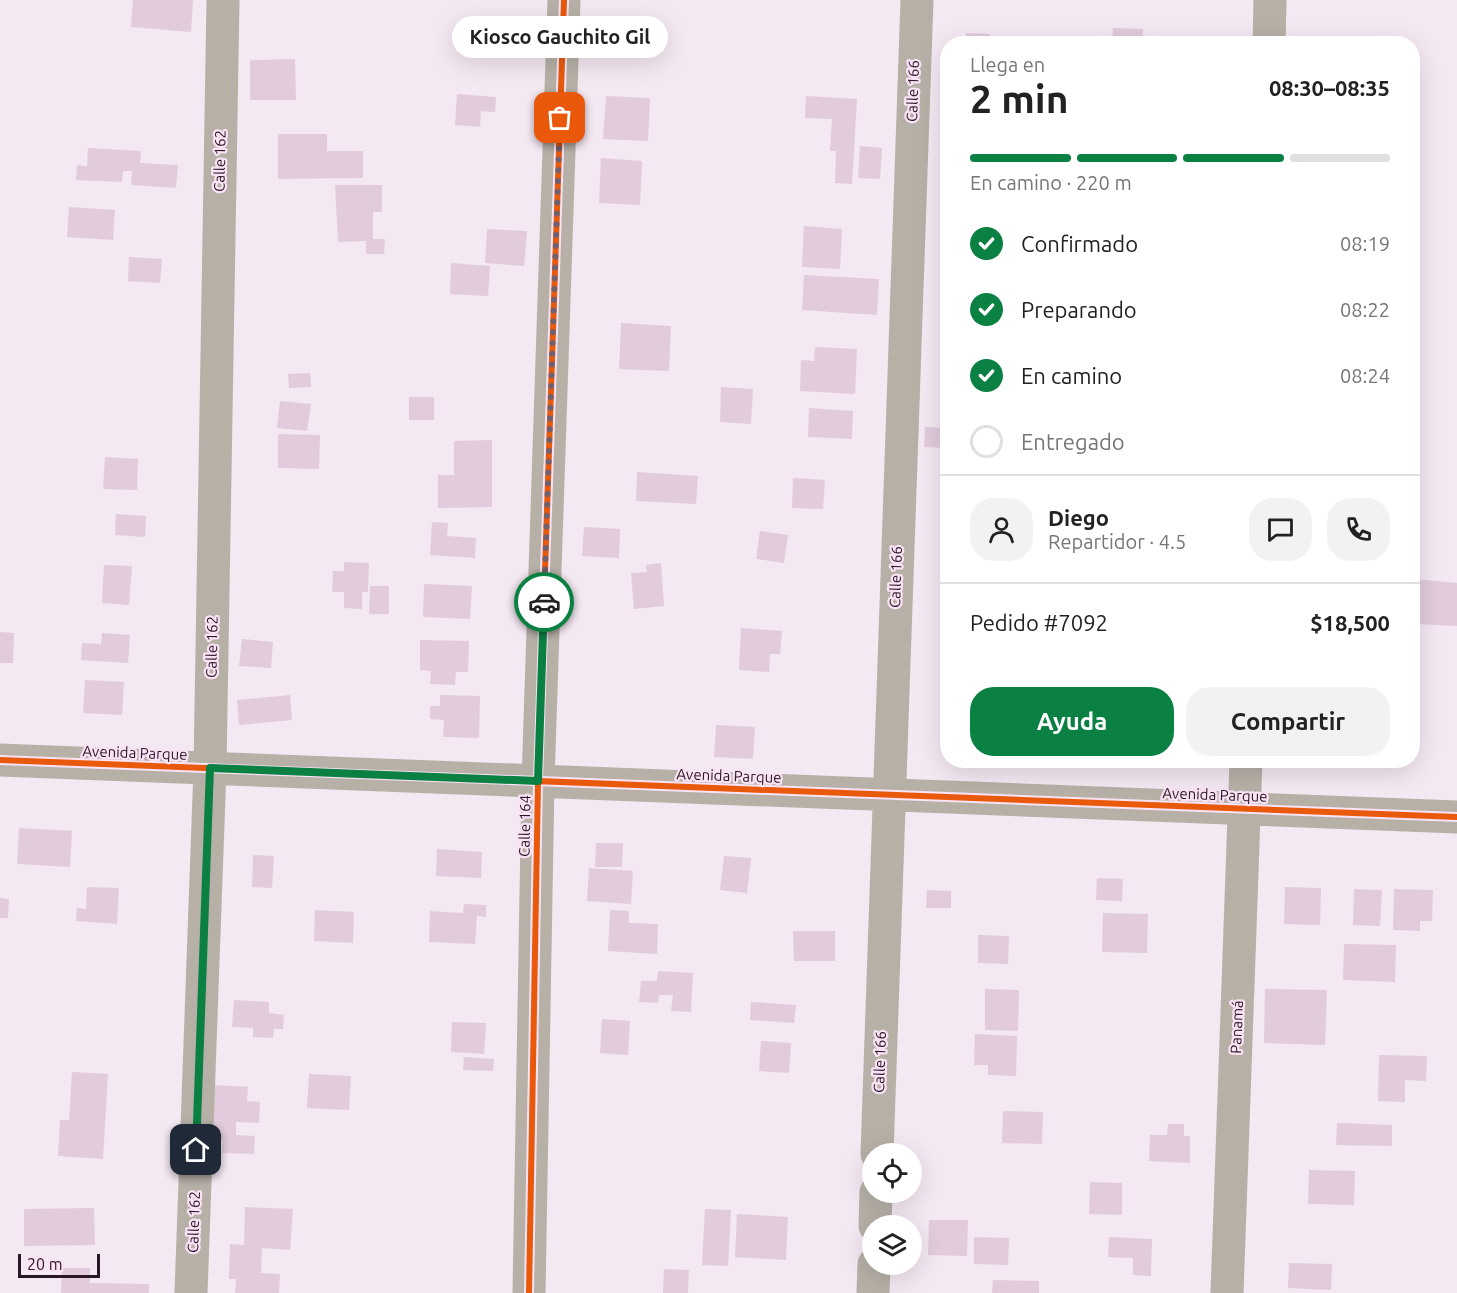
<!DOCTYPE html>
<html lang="es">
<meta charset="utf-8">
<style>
body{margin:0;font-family:Ubuntu,sans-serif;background:#f2f2f2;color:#222;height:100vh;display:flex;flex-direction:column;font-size:22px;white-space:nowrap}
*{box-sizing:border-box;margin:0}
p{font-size:20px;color:#767676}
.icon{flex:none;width:33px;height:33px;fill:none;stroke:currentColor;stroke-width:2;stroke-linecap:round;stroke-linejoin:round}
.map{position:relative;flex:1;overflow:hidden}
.sheet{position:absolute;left:940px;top:36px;width:480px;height:732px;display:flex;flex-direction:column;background:#fff;border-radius:24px;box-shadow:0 6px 24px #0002}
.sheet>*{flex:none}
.tools{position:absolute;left:862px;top:1143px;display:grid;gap:12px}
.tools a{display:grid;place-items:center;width:60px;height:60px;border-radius:50%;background:#fff;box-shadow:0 6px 24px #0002;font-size:30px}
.scale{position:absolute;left:18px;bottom:15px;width:82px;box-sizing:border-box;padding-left:6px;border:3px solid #2a1727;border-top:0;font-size:16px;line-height:21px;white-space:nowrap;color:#2a1727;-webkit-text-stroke:4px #f9e3f5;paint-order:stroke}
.pin{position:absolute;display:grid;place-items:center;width:51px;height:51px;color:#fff;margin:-26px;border-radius:12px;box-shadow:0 3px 9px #0006}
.courier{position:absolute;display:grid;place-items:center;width:60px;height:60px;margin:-30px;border:4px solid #0b8043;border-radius:50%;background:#fff;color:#222;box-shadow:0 2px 8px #0007}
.bubble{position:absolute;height:42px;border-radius:21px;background:#fff;box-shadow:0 6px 24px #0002;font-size:20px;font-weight:700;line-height:42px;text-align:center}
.overview em{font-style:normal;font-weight:700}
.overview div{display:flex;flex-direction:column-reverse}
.overview{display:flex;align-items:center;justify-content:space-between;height:102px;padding:0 30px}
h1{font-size:39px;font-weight:700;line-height:45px}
.bar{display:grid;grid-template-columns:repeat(4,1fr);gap:9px 6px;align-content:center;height:72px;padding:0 30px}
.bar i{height:8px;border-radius:4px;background:#e0e0e0}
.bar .active{background:#0b8043}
.bar p{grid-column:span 4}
.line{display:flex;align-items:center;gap:15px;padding:0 30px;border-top:2px solid #e0e0e0}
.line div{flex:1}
.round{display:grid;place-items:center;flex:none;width:63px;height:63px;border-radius:24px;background:#f2f2f2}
ol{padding:0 30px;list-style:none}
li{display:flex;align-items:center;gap:18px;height:66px}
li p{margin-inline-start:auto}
li .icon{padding:6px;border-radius:50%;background:#0b8043;color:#fff;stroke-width:4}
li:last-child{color:#767676}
li i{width:33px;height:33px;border:3px solid #e0e0e0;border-radius:50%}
.primary-button{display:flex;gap:12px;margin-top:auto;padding:12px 30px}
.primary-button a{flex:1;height:69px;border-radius:24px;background:#0b8043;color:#fff;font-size:24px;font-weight:700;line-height:69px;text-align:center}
.primary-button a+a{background:#f2f2f2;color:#222}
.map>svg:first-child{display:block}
.building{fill:#e1cbdd}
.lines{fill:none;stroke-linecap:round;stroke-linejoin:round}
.minor{stroke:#b6b0a7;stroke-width:33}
.cycleway-casing{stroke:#f9e3f5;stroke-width:10}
.cycleway{stroke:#e8590c;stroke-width:6}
.done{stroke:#71606e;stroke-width:6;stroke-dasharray:0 10.8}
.route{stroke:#0b8043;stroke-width:8}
.labels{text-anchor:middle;stroke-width:4.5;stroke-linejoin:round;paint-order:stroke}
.street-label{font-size:15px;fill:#2a1727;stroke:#f9e3f5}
</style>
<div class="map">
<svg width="1457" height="1293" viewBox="0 0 1457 1293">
<rect width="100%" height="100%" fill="#f4e8f2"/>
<path class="building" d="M133,0H193L191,32L131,27Z
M466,26L514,29L512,54L464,52Z
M1113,28L1143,29L1142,44H1112Z
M966,33L990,34L989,44H965Z
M295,59L296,100H250V60Z
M457,94L496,97L495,112L481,111L480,127L455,125Z
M606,96L650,98L648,141L603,139Z
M806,96L857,99L852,184L835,183L836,151H830L832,119L805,118Z
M278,134H327V151H363V178L278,179Z
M860,146L882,148L880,179L858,178Z
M88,148L141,151L140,163L178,165L176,188L131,185L132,171H123L122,182L76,180L77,165L87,166Z
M601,158L642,161L640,205L599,203Z
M335,185H382V212H373V239H385L384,254H366V241L338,242Z
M69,207L115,210L113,240L67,237Z
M804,226L842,229L840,269L802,267Z
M487,229L527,231L524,266L485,263Z
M944,254H948V273H943Z
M129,257L162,259L160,283L128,281Z
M451,263L490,266L488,296L450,294Z
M804,275L879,279L877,315L802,310Z
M621,323L671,326L669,371L619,369Z
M815,347L857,349L855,394L800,391L801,360L814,361Z
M310,373L311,387L289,388L288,374Z
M721,387L753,389L751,424L720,422Z
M409,397H434V420H409Z
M280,401L311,404L307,431L277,428Z
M809,408L853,411L852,439L808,437Z
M925,427L948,428V448L924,447Z
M278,434L320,435L319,469L278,468Z
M492,440V507L438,508V475H454V441Z
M105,457L138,459L137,490L103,489Z
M637,472L698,476L696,504L636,501Z
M943,475H948V498H942Z
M793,478L825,480L823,509L792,508Z
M116,514L146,516L145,537L115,535Z
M432,522L448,523L447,536L476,538L475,558L430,555Z
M584,527L620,529L619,558L582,556Z
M760,531L788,535L784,563L756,559Z
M344,562L369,563L368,592H362V609L344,608V592H332L333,571H344Z
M661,563L664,606L634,609L631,573L647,572L646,565Z
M104,565L132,566L129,605L102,603Z
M1415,579L1457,583V626L1414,624Z
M424,584L472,586L470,619L423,617Z
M370,586H389V614H369Z
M741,628L782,631L780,654H770L769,672L739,670Z
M0,632L14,633L13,663H0Z
M102,633L130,635L128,663L81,660L82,643L101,644Z
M242,639L273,642L271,668L239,666Z
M420,640L469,641L468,672H456L455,685L430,684L431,671L420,670Z
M85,680L124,682L122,715L83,713Z
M290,695L292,720L239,725L237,700Z
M440,695L480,696L479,738L443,737L444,720L430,719V706H440Z
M716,725L755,727L753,759L714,757Z
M19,828L72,831L70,867L17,864Z
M596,843H623L622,867H595Z
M437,849L482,852L481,878L436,876Z
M253,855L274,856L272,888L252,887Z
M724,856L751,858L747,893L720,890Z
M589,868L633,871L631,904L587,901Z
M1097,878L1123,879L1122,901L1096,900Z
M87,887L119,888L117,924L76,921L77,908L86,909Z
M1285,887L1321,888L1320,925L1284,924Z
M1354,889L1382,890L1380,926L1353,925Z
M1394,889L1433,890L1432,921H1420V931L1393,930Z
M927,890L951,891V908H926Z
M0,898L9,899L8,918H0Z
M464,904L486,905V917L477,916L475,944L429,942L430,911L463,913Z
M315,910L354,912L353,943L314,941Z
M610,910L629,911V923L658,924L657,954L608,951Z
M1103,913L1148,914L1147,953L1102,952Z
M793,931H835V961H794Z
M978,935L1009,936L1008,964L978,963Z
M1344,944L1396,945L1395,982L1343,980Z
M658,971L693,973L691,1012L671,1011L673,995H659L658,1003L639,1002L641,981H657Z
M985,989L1019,990L1018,1031L985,1030Z
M1265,989L1327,990L1325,1045L1264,1043Z
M234,1000L269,1002V1013L284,1015L283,1029H274L273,1038L253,1037V1028L232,1027Z
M751,1002L796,1005L794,1023L750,1020Z
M602,1019L630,1021L628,1055L600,1053Z
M452,1022L486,1023L484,1054L451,1052Z
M975,1034L1017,1036L1016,1076L988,1075V1065H974Z
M761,1041L791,1043L789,1073L759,1071Z
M1379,1055L1427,1056L1426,1081L1405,1080V1102L1378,1101Z
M464,1057L494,1059L493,1071L463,1070Z
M72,1072L108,1074L103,1159L58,1156L60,1120H69Z
M309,1074L351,1076L349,1110L307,1108Z
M215,1085L248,1087L247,1101L260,1102L259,1123L236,1122V1135L255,1136L254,1154L222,1153L223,1140L212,1139Z
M1003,1111L1043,1112L1042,1144L1002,1143Z
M1337,1123L1392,1125V1146L1336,1145Z
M1168,1124H1184V1136H1190V1163L1149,1161L1150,1135H1167Z
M1309,1170L1355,1171L1354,1205L1308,1204Z
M1090,1182L1122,1183V1215L1089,1214Z
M245,1207L293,1209L290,1250L262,1248L261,1273L280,1274L279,1293H235L236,1279H229L230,1244L244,1245Z
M94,1208L95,1245L24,1246V1209Z
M705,1209L731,1210L728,1266L702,1265Z
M737,1214L788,1217L786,1260L735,1257Z
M929,1220H968L967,1256L928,1255Z
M974,1237L1009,1238L1008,1265L974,1264Z
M1109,1237L1152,1239L1151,1276L1133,1275V1258L1108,1257Z
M1289,1263L1332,1264L1331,1290L1288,1288Z
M62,1268H90V1283L149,1284V1293H61Z
M664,1269L689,1270L688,1293H663Z
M993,1280L1039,1281V1293H992Z"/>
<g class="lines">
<path class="minor" d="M1269,44L1270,0
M0,760L1457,817
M877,1154L917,0
M875,1226L876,1192
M191,1293L210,768L223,0
M529,1293L538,781L564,0
M873,1293L874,1264
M1227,1293L1246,760"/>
<g class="cycleway-casing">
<path id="cycleway" d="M0,760L1457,817
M529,1293L538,781L564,0"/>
</g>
<use href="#cycleway" class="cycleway"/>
</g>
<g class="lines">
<path class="done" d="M544,602L560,118"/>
<path class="route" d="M196,1150L210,768L538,781L544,602"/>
</g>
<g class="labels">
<g class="street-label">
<text transform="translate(913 91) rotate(-88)" y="5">Calle 166</text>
<text transform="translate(220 161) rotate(-89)" y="5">Calle 162</text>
<text transform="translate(896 577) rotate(-88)" y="5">Calle 166</text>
<text transform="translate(212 647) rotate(-89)" y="5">Calle 162</text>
<text transform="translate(135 753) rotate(2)" y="5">Avenida Parque</text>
<text transform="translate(729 776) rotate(2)" y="5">Avenida Parque</text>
<text transform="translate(1215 795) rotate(2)" y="5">Avenida Parque</text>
<text transform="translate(525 826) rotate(-89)" y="5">Calle 164</text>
<text transform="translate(1237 1027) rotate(-88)" y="5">Panamá</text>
<text transform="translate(880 1062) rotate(-88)" y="5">Calle 166</text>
<text transform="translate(194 1222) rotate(-88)" y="5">Calle 162</text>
</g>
</g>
</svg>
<div class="tools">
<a><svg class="icon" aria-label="locate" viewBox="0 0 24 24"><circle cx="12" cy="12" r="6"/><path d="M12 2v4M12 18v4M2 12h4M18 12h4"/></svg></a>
<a><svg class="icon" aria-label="layers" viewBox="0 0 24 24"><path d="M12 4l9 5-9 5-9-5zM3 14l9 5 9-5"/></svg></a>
</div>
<div class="scale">20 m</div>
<div class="pin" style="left:560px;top:118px;background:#ea580c"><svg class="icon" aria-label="bag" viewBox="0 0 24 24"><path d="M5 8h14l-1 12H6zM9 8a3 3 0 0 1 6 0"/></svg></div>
<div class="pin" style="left:196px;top:1150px;background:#1f2937"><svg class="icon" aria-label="home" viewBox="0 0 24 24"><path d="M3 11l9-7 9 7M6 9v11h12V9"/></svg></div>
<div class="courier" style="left:544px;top:602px"><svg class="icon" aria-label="car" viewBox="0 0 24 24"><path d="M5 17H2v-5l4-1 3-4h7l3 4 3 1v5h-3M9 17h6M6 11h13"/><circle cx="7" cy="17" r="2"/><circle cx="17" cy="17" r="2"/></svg></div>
<div class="bubble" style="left:452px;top:16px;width:216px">Kiosco Gauchito Gil</div>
<section class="sheet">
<div class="overview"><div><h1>2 min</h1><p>Llega en</p></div><em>08:30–08:35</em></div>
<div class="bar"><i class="active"></i><i class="active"></i><i class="active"></i><i></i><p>En camino · 220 m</p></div>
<ol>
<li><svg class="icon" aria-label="check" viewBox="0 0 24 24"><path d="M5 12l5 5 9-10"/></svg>Confirmado<p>08:19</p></li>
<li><svg class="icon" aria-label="check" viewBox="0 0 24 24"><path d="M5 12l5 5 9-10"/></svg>Preparando<p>08:22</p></li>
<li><svg class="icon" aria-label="check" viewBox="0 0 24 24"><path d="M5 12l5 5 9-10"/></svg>En camino<p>08:24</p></li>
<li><i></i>Entregado</li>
</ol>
<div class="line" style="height:108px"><a class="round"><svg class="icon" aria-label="person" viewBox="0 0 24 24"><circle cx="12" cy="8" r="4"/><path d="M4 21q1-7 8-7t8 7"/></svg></a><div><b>Diego</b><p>Repartidor · 4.5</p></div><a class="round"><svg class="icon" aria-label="chat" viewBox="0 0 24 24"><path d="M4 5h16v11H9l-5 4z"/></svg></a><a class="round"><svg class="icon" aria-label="phone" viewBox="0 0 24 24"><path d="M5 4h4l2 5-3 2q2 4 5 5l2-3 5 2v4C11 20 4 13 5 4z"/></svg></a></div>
<div class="line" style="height:78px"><div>Pedido #7092</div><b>$18,500</b></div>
<div class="primary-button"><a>Ayuda</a><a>Compartir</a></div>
</section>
</div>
